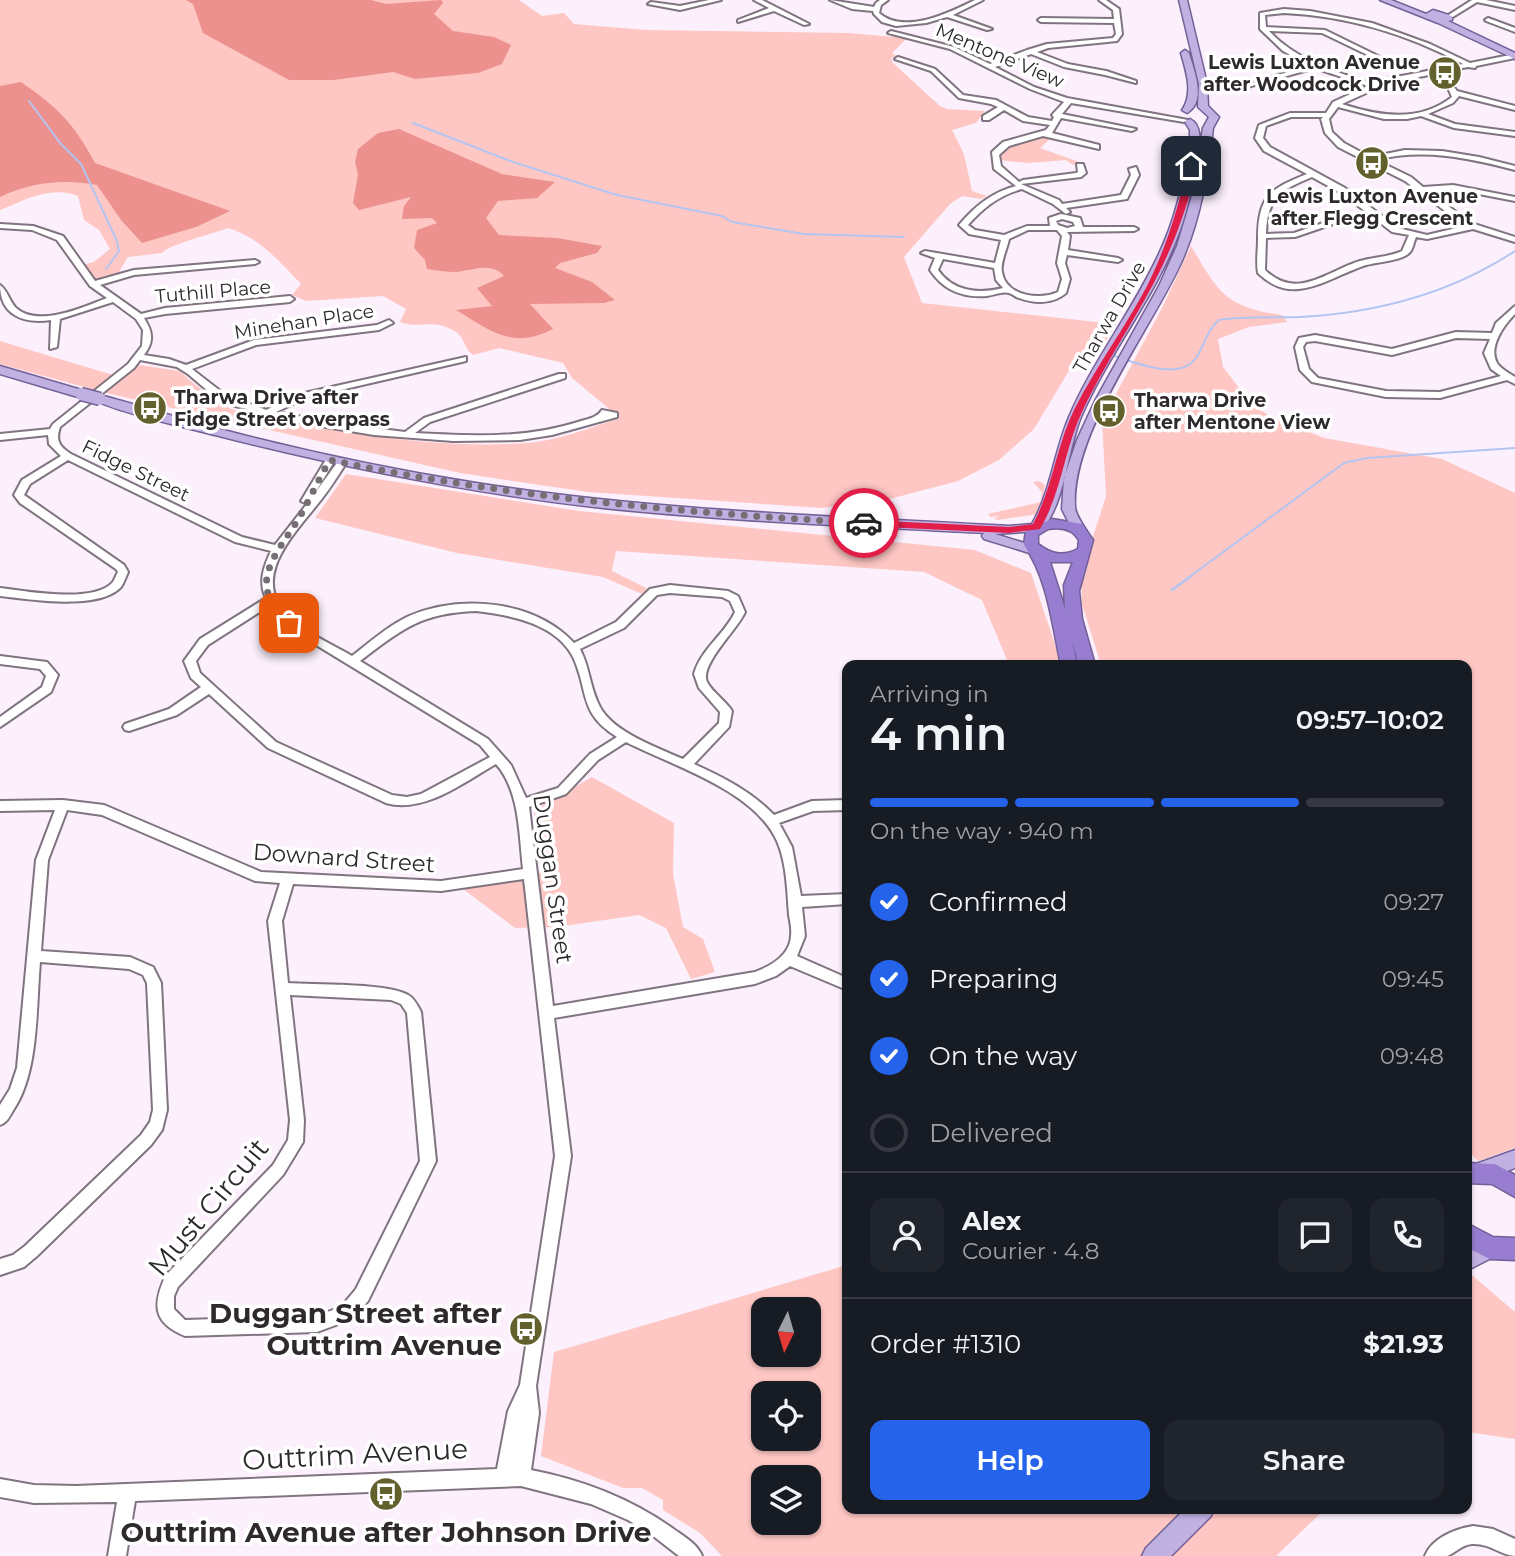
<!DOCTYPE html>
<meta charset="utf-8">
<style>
body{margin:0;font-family:Montserrat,sans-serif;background:#20242c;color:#f1f3f6;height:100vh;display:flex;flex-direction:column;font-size:26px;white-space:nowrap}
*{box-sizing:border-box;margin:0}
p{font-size:23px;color:#9ea1a6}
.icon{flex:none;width:38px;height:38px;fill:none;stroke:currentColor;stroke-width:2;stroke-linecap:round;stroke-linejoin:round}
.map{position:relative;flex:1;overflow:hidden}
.sheet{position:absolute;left:842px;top:660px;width:630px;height:854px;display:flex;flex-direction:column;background:#171b24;border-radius:14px;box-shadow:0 2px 5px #0004}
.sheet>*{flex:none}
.needle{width:46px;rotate:185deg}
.fabs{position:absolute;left:751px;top:1297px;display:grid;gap:14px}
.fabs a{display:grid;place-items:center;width:70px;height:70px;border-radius:14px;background:#171b24;box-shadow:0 2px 5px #0004;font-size:35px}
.pin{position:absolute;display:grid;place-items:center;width:60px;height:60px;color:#fff;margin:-30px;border-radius:14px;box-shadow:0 4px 10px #0006}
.courier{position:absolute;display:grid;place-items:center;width:70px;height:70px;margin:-35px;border:5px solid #e11d48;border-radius:50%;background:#fff;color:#222;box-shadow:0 2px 9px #0007}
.overview em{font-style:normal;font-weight:600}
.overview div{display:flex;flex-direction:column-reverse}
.overview{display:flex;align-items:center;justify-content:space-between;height:119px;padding:0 28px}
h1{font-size:46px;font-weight:600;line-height:52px}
.bar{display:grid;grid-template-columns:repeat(4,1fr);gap:10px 7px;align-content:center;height:84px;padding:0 28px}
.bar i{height:9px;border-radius:5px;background:#363941}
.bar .current{background:#2563eb}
.bar p{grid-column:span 4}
.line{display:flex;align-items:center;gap:18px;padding:0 28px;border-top:2px solid #363941}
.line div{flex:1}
.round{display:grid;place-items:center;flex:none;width:74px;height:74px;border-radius:14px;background:#20242c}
ol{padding:0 28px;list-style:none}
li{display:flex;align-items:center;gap:21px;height:77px}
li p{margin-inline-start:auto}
li .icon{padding:7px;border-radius:50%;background:#2563eb;color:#fff;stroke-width:4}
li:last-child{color:#9ea1a6}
li i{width:38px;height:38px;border:4px solid #363941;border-radius:50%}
.cta{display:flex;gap:14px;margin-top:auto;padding:14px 28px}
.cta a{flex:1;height:80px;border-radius:14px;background:#2563eb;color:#fff;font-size:28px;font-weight:600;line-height:80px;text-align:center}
.cta a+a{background:#20242c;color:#f1f3f6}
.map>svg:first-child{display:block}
.green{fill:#fec7c3;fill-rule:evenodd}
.forest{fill:#ec918d}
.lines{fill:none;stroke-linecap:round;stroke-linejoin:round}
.stream-far1{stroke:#b4c4f1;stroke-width:2}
.stream{stroke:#b4c4f1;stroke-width:2.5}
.minor-casing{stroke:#7f747f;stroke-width:4}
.major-casing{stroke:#736097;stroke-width:3}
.highway-casing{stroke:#736097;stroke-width:3}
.minor{fill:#fff;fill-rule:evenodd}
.major{fill:#c1b1e3;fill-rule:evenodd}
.highway{fill:#987dd0;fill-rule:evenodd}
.major-bridge-casing{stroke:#736097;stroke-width:15;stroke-linecap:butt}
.major-bridge{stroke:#c1b1e3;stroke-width:12}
.route{fill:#e11d48}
.done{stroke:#756f75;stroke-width:7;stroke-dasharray:0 12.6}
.labels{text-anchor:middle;stroke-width:7;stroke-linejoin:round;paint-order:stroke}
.far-street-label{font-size:19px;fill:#2d292d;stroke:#fff}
.far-poi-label{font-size:19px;font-weight:bold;fill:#2d292d;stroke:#fff;text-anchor:start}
.street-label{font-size:23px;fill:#2d292d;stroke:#fff}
.near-street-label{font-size:28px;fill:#2d292d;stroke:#fff}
.near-poi-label{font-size:28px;font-weight:bold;fill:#2d292d;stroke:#fff;text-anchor:end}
</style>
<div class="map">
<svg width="1515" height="1556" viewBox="0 0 1515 1556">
<rect width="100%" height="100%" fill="#fcf0fc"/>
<path class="green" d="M0,0H519L542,16L564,13L574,24L646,30L848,33L907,38L892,53L896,56L891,58L893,63L940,106L947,109L985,111L976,123L952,130L964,154L972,191L987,196L981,199L962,196L950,204L904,257L922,303L1116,324L1101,350L1079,354L1034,429L999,460L958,481L882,501L822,508L588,492L460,473L106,393L0,364V341L123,378L140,365L179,371L215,401L231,409C328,430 429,450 528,443C559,440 590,428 620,418L572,378L563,363L499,348L473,355C464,349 465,338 456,332C432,317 422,330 400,322L406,309L383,296L306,301L292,295L301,284C278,260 260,238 228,228C212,234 170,244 162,253L128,257L117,275L95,282L82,265L94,262L110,249L99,230L84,220L78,196C51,185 24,200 0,210Z
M1045,136L1051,138L1040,148L1082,163L1073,165L1066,160L1029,163L998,160C1003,139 1029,141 1045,136Z
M1191,246C1219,293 1225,307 1282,315L1287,322L1249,327L1218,339L1223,367L1253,406L1274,418L1324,438L1442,459L1515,493V1148L1478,1161L1467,1150L1466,665H1101L1082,604L1081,574L1106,496L1102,420L1162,308Z
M346,474L579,511L975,550L1031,573L1062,665H1009L982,600L924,572L616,551L612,571L648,589L642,594L603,577L457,553L315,518Z
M1039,481L1045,485L1039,514L997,520L994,519L999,516L991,517L988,514L1041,502L1042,492L1033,482Z
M592,777L674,823L673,874L683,927L703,939L715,972L691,979L666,928L639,915L557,927L515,928L463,889L544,872L534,810Z
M847,1265V1508L1325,1509L1276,1556H722L700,1533L663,1510V1500L642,1488H623L541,1456L554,1352ZM763,1309H808V1354H763ZM763,1393H808V1438H763ZM763,1477H808V1522H763Z
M1466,1270L1515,1312V1439L1467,1432Z"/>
<path class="forest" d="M186,0H371L386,4L441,0L443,3L434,14L453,31L494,37L511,45L502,64L478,73L415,79L393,72L334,80H289L203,33L193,4Z
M21,82C58,108 73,122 95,163L230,211L196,227L142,243L121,220L97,185C63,179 32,182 0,197V86Z
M399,129L502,174L555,182L537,198L498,201L486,218L499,235L557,238L602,246L597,253L560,263L555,268L592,282L615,300L604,303L530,304L553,329C512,350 491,331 456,310L492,306L477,288L504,276C490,261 472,271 456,272C446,272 436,270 427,269L425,260L414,248L417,230L437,223L432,218L402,219L404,206L411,197L359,210L353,203L358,174L355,162L358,149L378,133Z"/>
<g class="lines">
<path class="stream-far1" d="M29,101L60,143L81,164L117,241L119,251L106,269
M413,123L513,162L617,195L722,216L732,222L804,234L904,237
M1112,355C1134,362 1179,382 1196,358C1205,345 1206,331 1219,320C1246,316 1273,318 1300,317C1376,313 1451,293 1515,251
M1188,578L1344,463L1367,458L1515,448"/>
<path class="stream" d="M1172,590L1191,576"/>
<g class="minor-casing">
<path id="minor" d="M709,0H721L680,10L648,4L651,2L680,6Z
M754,0H762L809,24L804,25L774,11L738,22V20L769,8Z
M830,0L874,7L876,3L880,0H888L881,5L879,13C904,35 949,13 975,0H983L953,15L992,29L987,30L947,17L926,23L896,26L882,22L874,14L873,11L852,9Z
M1099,0H1106L1119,9L1122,34L1117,41L1048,48L1037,52L1068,64L1106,71L1136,81V83L1105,75L1064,67L1031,54L995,67L1034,87L1067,98L1188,120L1184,122L1071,103L1062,114L1136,129L1132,131L1061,118L1052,133L1099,145V149L1043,136L1009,146L999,155L1001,166L1019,182L1023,180L1076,173L1078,172L1077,164H1083L1086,173L1081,177L1021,184L1059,200L1062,204L1121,195L1131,175L1129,169L1136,167L1139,175L1127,199L1066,208L1070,212L1066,214L1053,204L1022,189C999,195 983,208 968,225L975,230L1004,235L1027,226H1050L1049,218L1061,214L1080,218L1083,227H1134L1138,229L1134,231L1067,232L1070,236L1068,250L1118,258L1122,260L1118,262L1067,255L1065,263L1070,279L1066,293C1053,304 1035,304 1019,298C1015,297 1013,294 1009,293C1003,291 994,295 987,296C963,298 943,290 930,270L935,258L921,253L925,251L995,263L1001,240L969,234L959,225C974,207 992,192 1016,186L994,169L992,152L1003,142L1046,130L1050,125L1023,121L1004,110L989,120H983V116L998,107L991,104L959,98L931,71L895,59L898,57L935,69L963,95L996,100L1028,117L1052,121L1054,117L1052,115L1064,102L1030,89L950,49L888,33L891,31L954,47L990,64L1027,50L1047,44L1113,38L1116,34L1114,23L1041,22L1038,20L1041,18L1114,19L1113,10ZM1062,219L1073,222L1075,226L1067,228L1058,225L1056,221ZM1028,230H1057L1062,236L1057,263L1062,279L1058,292C1041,300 1006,297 1002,272C1000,263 1007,249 1009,239ZM943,259L994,268L996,280L1003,288C979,294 953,292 938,270Z
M1472,0H1486L1515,6V10L1477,2L1451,18H1447V16Z
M1284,9L1310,11L1372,23L1430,44L1470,63L1515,54V58L1476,66L1475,68L1468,67L1436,73L1453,86L1457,91L1515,106V110L1459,96L1453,103L1428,114L1455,124L1515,132V136L1454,128L1421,116L1407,119H1384L1338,107L1329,119L1332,132L1344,143L1370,157L1405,150L1442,151L1479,157L1515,166V170C1469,158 1423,148 1376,160L1411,177L1423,187L1453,185L1515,197V201L1453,189L1428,191L1471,223L1515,237V242L1473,229L1427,239L1416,237C1414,241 1413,249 1410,252C1403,261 1375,262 1363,266C1326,279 1293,307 1258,273C1256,262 1258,250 1258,239C1258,197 1269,189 1307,174L1264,151L1255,138L1259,125L1290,113H1326L1333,102L1368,86L1315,68L1237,90V88L1309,65L1283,51L1260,29V13ZM1284,13C1346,16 1408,34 1463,64L1386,79L1374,84C1336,72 1297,61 1269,31L1322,33L1376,59H1380V57L1325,30L1266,27L1265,15ZM1429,75L1448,88L1452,97C1419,123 1379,116 1342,104L1388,83ZM1291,117H1323L1321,119L1325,133L1338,147L1405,181L1465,226L1427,235L1398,228L1345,188L1270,147L1263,138L1266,126ZM1312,177L1339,192L1369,214L1332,220L1294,233L1266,234C1267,197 1281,190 1312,177ZM1374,218L1392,232L1409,235L1402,251C1389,257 1374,257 1360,261C1327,271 1297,301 1265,270L1266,238L1295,237L1333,224Z
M1488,18L1515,28V32L1486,21L1485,20Z
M0,224L33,226L63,236L95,281L134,270L255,260L259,262L255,264L134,275L100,285L141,314L165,308L290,296L294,299L290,302L165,314L144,318C153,332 154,342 144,355L169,359L186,365L254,340L377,325L389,320L393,323L379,330L256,345L192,369L228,397L264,409L266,410L300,394L466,357V361L306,398L276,412L334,423L405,432L424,418L559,374H565V378L430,422L415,433C471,436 525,439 578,422C587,419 597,418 602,410L617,413V417L552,435L520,440L453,441L374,435L296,422L228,404L215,397L188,374L177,367L140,360L134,368L60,427C55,441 60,447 71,454L242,537L275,545L307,504L301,501L327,458L330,457L335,460L315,493L339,460H345L347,462C337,477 328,492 316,506C290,539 248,581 292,620C309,634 333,645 352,656C370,642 388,626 409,616C461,594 534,600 574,643L616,622L650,589L670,585L728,591L738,596L745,612C738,629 699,665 707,682C713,693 725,700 732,711L729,727L694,764C723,777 752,792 774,815L812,801L847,800V810L813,811L779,823L792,847L801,896L847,894V904L802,907L805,936L797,956L847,978V990L790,966L776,976L755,984L554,1018L571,1156L536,1386L539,1413L531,1470C583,1480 632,1499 675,1530C685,1537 698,1545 702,1556H679L648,1532L628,1520L591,1504L521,1486L135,1501L126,1556H108L117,1502L34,1503L0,1497V1479L34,1485L76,1486L497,1469L508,1411L520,1385L555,1156L524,879L441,891L293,884L282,921L288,983C315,985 388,983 408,995C414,998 418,1006 421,1012L436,1161L368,1301L352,1319L317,1332L185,1336C153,1323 152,1305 166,1275L273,1165L288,1140L290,1120L268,921L280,883L255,881L102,815L67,810L48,860L41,951L130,957L153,967L161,983L167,1110L162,1130L151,1145L37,1256L24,1267L0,1275V1259L13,1255L25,1246L141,1135L150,1122L153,1110L147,983L143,975L129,969L40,962C36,1007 39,1071 14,1109C10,1115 8,1122 0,1125V1105L10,1089L17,1068L36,860L55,810L0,811V801L63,800L104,805L261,872L441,881L523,869C519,835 520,791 496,764C464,782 424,814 386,803L268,748L209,694L177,715L129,731L125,730L123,727L125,724L169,709L201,687L191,678L184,661L200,639L266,598C258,582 264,566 271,551L235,542L68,460L30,484L24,495L124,565L128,572C126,576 124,583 121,587C98,611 29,599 0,596V588C26,591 94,604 113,582C115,579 116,575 118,572L116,569L20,503L14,495L22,480L61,456L49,444L48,435L0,440V434L50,429L53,424L128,364L142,346L143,330L136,319L113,302L60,319L57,347L50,349L51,320C25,324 0,316 0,285C8,291 9,301 16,308C38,328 84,307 107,298L90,286L57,240L32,230L0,228ZM670,593L722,597L730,601L735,612C724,635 701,649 694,674L699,688L720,712L719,723L683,759C658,748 613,732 600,707C590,689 590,668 580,649L624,628L657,595ZM269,606L285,626L480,745L490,757L421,794L407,797L392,795L276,742L200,673L196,661L208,645ZM476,611C511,615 558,624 574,659C589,694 579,713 617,737L590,754L558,788L526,798L511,765L488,739L360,661C402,629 421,613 476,611ZM626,742C673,766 754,790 777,841C787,864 787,891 789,915C790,921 792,929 791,936C790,955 771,966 755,972L553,1006L529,807L566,794L598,760ZM290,995L391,1000L401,1004L407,1013L420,1161L356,1289L341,1307L317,1316L185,1320L174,1309V1296L178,1287L283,1175L303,1142L304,1120Z
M1515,306V314C1504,325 1488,347 1497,363C1501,369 1509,373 1515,377V384L1507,380L1440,398L1386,397L1312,382L1300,370L1295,347L1299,338L1315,335L1392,349L1456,332L1492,333L1496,323ZM1456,338L1490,339L1484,353L1491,369L1501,376L1440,392L1386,391L1318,378L1309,369L1303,347L1306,342L1315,341L1392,355Z
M0,656L47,662L58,675L51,692L0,727V717L42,687L46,676L40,669L0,664Z
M1473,1526L1493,1529L1515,1539V1556C1500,1555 1490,1543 1472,1544C1461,1545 1457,1552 1447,1556C1442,1556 1431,1556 1425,1556C1432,1538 1455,1529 1473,1526Z"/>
</g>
<g class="major-casing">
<path id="major" d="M1179,0H1187L1207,84L1208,106L1219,117L1213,128C1208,174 1200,221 1181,263C1151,329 1071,433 1075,506C1075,514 1082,523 1086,530L1079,534L1074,533L1062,509L1064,478L1077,440L1096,399L1159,286L1177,246L1192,196L1203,128L1209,117L1198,107L1199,84Z
M1380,0H1391L1426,14L1433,10L1452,16V20L1448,21L1515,53V59L1438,23Z
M1185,50L1189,53C1194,71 1207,101 1187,113L1182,110C1194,93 1186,71 1181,53Z
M1190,119C1205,127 1198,148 1196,163C1192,185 1188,208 1180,230C1156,297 1109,352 1081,417C1067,450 1065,507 1040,531L995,534L1041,548L1043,551L1036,555L984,539L982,536L984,533C854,526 724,521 594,507C466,492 340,467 215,435C192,429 108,410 94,399L100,395C138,405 175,417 212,427C299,450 387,469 476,483C652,511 831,516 1009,526L1032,524C1051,491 1054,452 1069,417C1092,363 1129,316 1155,262C1175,223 1184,182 1190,139V130L1185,122Z
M0,366L85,391L87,394L81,398L0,374Z
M1515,1150V1168L1483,1180L1476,1178L1473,1171L1476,1164Z
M1490,1238L1497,1241L1500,1248L1497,1255L1466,1271V1250Z
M1186,1508H1214L1211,1516L1171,1556H1142L1146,1548Z"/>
</g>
<g class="highway-casing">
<path id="highway" d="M1052,519L1082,524L1093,540L1079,591L1082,619L1095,665H1079L1072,641L1077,665H1061C1052,624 1048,579 1024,545L1026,530ZM1048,529C1060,527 1072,528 1079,540L1078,549C1063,557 1051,554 1038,544V535ZM1050,562H1073L1064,585L1065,609Z
M1466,1163L1495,1164L1515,1175V1197L1492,1184L1466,1183Z
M1466,1223L1493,1237L1515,1238V1260L1490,1259L1466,1247Z"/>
</g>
<use href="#minor" class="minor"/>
<use href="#major" class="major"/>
<use href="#highway" class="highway"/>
<g class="major-bridge-casing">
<path id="major-bridge" d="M81,394L100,399"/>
</g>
<use href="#major-bridge" class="major-bridge"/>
</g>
<path class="route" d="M1194,164C1195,182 1187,204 1181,221C1156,293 1115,343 1083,410C1064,449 1062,492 1040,529L1009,533L861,526L864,520L1009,527L1033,524C1053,487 1056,446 1075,408C1096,367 1124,329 1146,288C1166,249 1178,208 1188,166Z"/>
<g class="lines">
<path class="done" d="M289,623C245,584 275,557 299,518C310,499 319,478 330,460C507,497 685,513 864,523"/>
</g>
<defs>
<g id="bus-disc" transform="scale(1.75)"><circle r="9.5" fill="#62602c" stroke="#fff"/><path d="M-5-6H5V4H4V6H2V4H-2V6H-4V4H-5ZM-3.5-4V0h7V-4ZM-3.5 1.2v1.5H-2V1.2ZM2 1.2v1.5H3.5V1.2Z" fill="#fff"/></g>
</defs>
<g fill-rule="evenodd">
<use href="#bus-disc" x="1445" y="73"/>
<use href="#bus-disc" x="1372" y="163"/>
<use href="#bus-disc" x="150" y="408"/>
<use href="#bus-disc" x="1109" y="411"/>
<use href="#bus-disc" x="526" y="1329"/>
<use href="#bus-disc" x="386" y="1494"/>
</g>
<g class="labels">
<g class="far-street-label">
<text transform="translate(1000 55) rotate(23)" y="7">Mentone View</text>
<text transform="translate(213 291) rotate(-5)" y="7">Tuthill Place</text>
<text transform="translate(1109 317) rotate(-60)" y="7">Tharwa Drive</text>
<text transform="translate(304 321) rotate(-9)" y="7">Minehan Place</text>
<text transform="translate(136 470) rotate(26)" y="7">Fidge Street</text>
</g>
<g class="far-poi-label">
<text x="1420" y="69" text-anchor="end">Lewis Luxton Avenue<tspan x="1420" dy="22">after Woodcock Drive</tspan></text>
<text x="1372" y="203" text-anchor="middle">Lewis Luxton Avenue<tspan x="1372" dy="22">after Flegg Crescent</tspan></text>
<text x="174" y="404">Tharwa Drive after<tspan x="174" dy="22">Fidge Street overpass</tspan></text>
<text x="1134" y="407">Tharwa Drive<tspan x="1134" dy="22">after Mentone View</tspan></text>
</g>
<g class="street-label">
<text transform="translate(344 858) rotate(4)" y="8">Downard Street</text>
<text transform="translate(553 879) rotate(82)" y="8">Duggan Street</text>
</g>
<g class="near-street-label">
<text transform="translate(208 1207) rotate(-50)" y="10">Must Circuit</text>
<text transform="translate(355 1454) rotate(-3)" y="10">Outtrim Avenue</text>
</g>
<g class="near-poi-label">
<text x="502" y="1323">Duggan Street after<tspan x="502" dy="32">Outtrim Avenue</tspan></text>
<text x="386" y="1542" text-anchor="middle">Outtrim Avenue after Johnson Drive</text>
</g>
</g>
</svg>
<div class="fabs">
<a><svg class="needle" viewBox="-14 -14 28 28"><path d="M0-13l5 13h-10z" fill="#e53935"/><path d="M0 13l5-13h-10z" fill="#9ea1a6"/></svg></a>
<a><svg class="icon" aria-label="locate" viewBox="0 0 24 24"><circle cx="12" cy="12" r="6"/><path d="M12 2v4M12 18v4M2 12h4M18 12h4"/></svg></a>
<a><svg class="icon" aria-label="layers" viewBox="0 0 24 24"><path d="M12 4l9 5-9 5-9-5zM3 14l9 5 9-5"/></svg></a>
</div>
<div class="pin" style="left:289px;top:623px;background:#ea580c"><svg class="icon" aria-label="bag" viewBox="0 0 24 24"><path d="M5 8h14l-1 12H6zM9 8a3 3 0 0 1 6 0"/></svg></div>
<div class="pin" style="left:1191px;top:166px;background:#1f2937"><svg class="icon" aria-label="home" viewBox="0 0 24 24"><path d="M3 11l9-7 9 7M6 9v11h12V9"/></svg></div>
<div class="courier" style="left:864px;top:523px"><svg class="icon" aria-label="car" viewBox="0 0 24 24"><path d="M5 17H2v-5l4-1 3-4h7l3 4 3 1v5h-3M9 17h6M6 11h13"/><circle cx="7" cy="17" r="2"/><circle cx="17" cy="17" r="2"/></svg></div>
<section class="sheet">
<div class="overview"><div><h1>4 min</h1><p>Arriving in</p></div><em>09:57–10:02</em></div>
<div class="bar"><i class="current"></i><i class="current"></i><i class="current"></i><i></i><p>On the way · 940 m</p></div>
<ol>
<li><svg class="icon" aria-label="check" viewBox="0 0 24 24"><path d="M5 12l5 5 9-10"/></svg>Confirmed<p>09:27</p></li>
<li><svg class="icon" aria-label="check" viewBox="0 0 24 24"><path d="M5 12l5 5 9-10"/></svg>Preparing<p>09:45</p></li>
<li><svg class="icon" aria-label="check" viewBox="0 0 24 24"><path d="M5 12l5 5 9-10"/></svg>On the way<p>09:48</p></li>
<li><i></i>Delivered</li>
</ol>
<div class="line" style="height:126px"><a class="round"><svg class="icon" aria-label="person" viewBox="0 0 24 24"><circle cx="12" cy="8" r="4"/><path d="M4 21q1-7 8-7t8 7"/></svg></a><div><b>Alex</b><p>Courier · 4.8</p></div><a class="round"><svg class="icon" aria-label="chat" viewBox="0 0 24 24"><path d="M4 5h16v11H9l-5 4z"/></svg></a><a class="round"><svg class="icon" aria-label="phone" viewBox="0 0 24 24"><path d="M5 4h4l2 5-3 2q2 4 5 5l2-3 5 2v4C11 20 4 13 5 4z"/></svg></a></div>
<div class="line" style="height:91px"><div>Order #1310</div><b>$21.93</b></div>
<div class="cta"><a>Help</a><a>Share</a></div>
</section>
</div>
